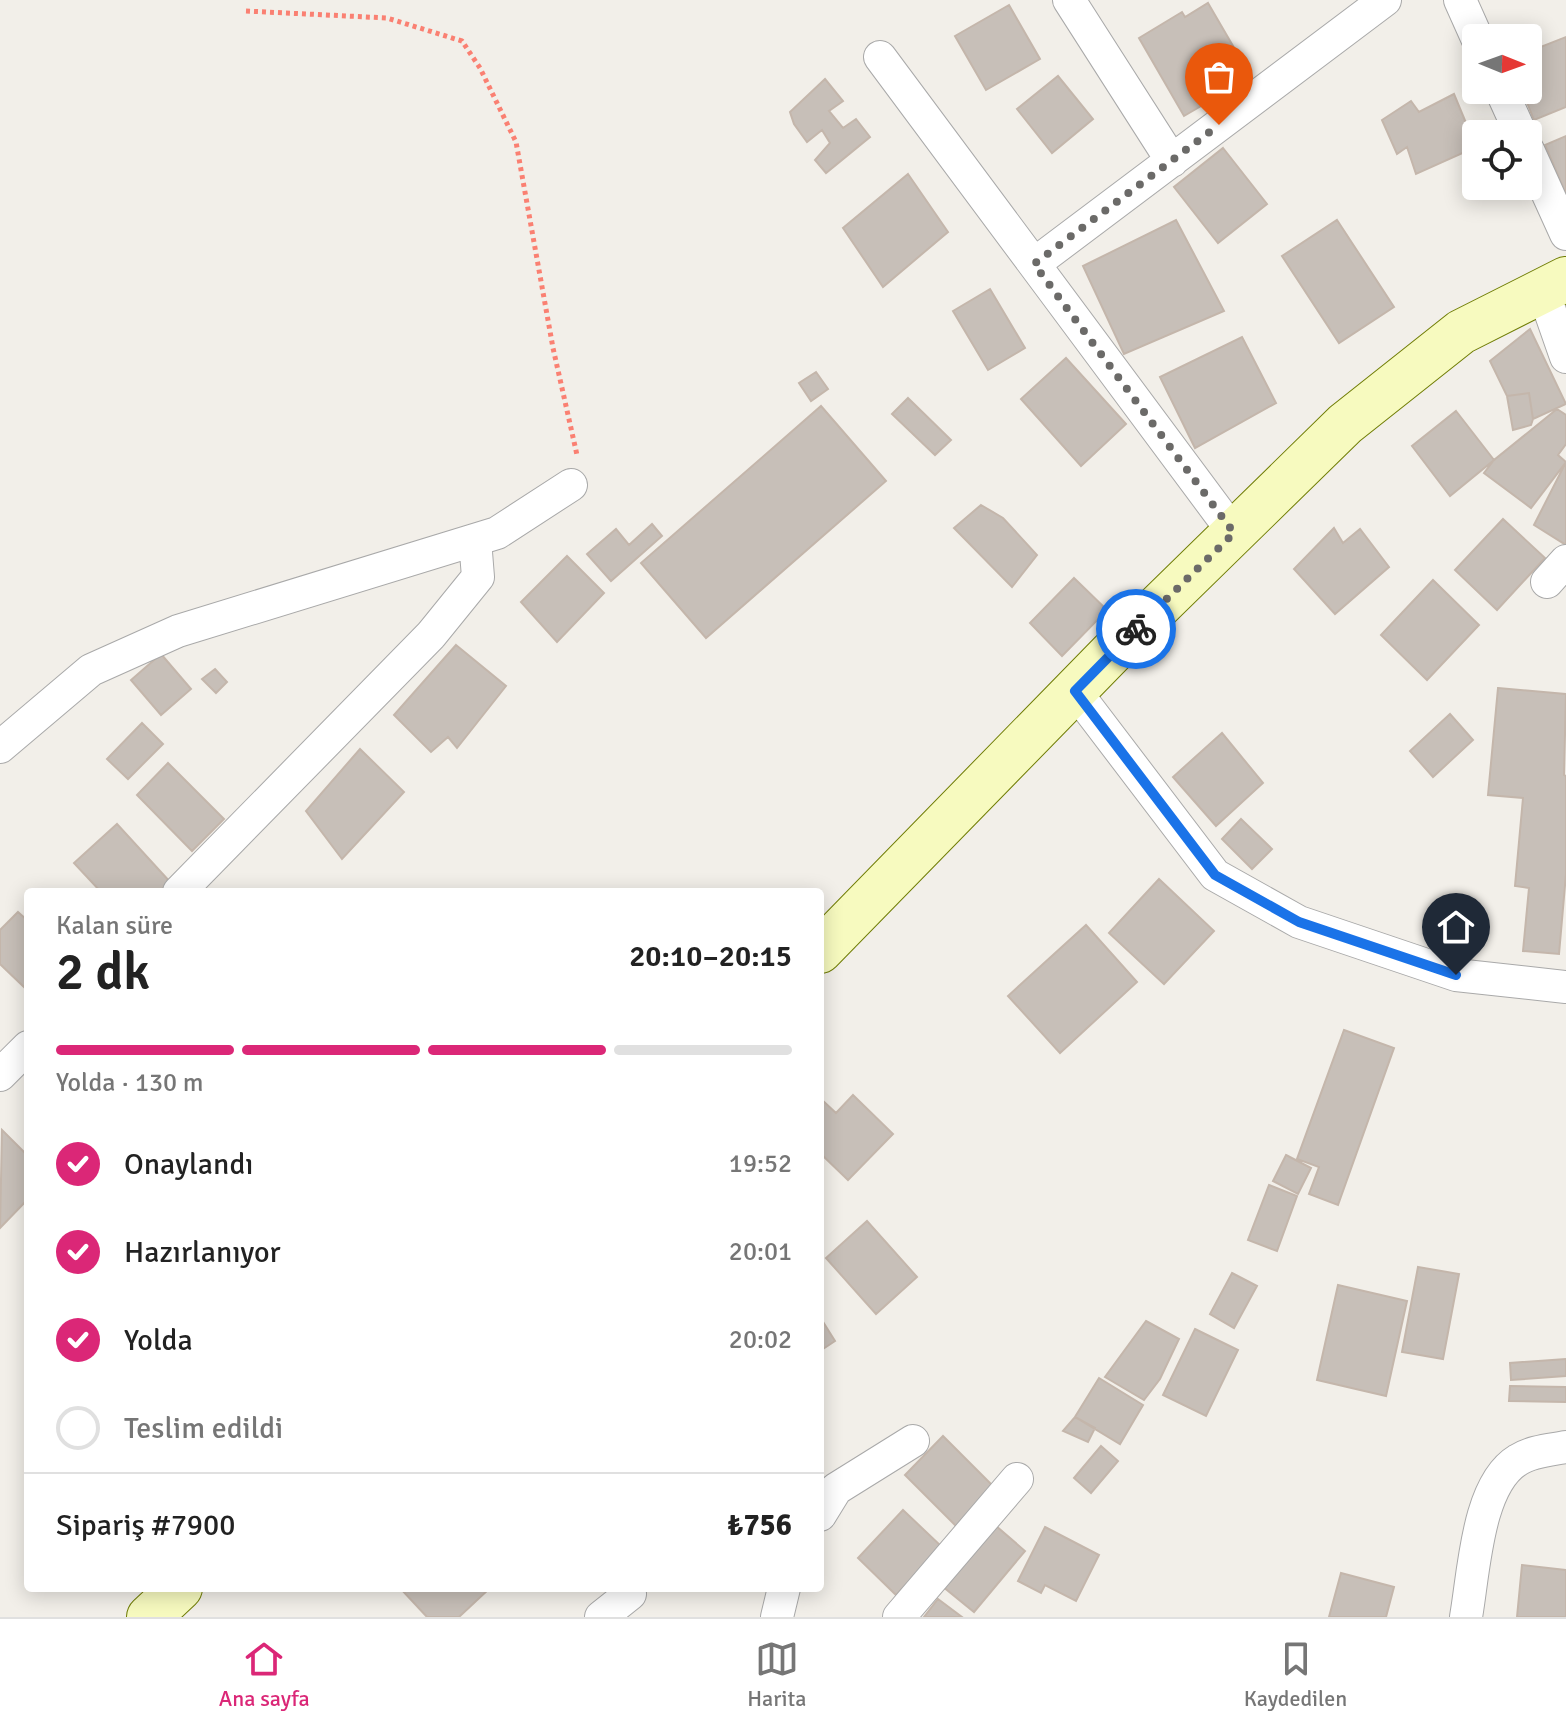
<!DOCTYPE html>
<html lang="tr">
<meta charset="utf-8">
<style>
body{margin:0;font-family:Signika,sans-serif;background:#f6f6f6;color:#222;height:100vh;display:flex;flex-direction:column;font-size:30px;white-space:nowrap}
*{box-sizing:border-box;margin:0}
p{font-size:26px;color:#767676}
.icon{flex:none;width:44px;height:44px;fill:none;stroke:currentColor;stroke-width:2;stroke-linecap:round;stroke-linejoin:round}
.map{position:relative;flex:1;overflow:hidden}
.side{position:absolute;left:24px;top:888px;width:800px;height:704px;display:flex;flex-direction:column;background:#fff;border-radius:8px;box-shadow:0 4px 20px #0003}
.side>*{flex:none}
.needle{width:52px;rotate:91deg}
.controls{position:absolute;left:1462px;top:24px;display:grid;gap:16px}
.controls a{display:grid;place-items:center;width:80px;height:80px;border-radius:8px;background:#fff;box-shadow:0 4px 20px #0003;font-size:40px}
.pin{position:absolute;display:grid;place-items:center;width:68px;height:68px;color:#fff;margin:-82px -34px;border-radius:50% 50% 50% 0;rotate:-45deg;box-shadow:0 0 8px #0007}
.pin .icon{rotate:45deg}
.courier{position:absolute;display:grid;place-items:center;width:80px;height:80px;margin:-40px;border:6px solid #1a73e8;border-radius:50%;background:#fff;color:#222;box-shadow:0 2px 10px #0007}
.summary em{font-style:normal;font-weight:600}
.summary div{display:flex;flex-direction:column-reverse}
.summary{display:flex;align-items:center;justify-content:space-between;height:136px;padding:0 32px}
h1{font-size:52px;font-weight:600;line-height:60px}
.bar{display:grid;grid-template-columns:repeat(4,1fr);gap:12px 8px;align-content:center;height:96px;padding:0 32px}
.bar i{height:10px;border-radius:6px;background:#e0e0e0}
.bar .selected{background:#db2777}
.bar p{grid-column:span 4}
.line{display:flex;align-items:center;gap:20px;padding:0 32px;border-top:2px solid #e0e0e0}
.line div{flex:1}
ol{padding:0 32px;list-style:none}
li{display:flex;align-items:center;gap:24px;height:88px}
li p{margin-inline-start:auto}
li .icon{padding:8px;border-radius:50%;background:#db2777;color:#fff;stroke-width:4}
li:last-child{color:#767676}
li i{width:44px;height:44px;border:4px solid #e0e0e0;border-radius:50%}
.menu{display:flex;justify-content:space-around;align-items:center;height:112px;border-top:2px solid #e0e0e0;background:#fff;font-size:22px;color:#767676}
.menu a{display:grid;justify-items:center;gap:4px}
.menu .selected{color:#db2777}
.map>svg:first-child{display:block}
.building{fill:#c7bfb8;stroke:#c4b6ab;stroke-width:2}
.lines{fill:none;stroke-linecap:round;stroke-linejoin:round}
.street-casing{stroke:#a9a9a9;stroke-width:34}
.secondary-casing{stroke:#707d05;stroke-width:46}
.path{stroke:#fa8072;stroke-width:5;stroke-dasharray:4 4;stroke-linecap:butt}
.street{stroke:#fff;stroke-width:32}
.secondary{stroke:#f7fabf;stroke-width:44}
.done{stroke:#6b6a68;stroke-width:8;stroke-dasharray:0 14.4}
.route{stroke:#1a73e8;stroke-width:10}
</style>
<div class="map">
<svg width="1566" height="1617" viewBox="0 0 1566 1617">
<rect width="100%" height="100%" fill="#f2efe9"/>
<path class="building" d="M1208,3L1251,77L1184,116L1139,38L1182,12L1185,17Z
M1009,5L1040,59L986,90L955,36Z
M1566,37V107L1534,120L1522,90H1528V52Z
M1058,76L1093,119L1052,153L1017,109Z
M825,79L843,101L829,111L843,128L856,119L870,137L826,173L815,160L830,143L822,130L807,142L794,124L790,112Z
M1454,94L1476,147L1416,174L1407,147L1397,154L1382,120L1411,101L1419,112Z
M1566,136V194L1545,145Z
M1223,148L1267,204L1218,243L1174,187Z
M908,174L948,232L883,287L843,228Z
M1176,220L1224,311L1124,354L1083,266Z
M1337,220L1394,307L1339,343L1282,256Z
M990,289L1025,348L988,370L953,311Z
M1530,329L1566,404L1533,419L1529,393L1507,396L1490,361Z
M1242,337L1276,403L1195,448L1160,377Z
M1066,358L1126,424L1081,466L1021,399Z
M816,372L828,389L811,401L799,383Z
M1529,393L1533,419L1531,425L1513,430L1507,396Z
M908,398L951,440L935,455L892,414Z
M821,406L886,481L706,638L641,563Z
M1557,409L1566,415V444L1558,455L1566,462L1531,508L1484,473L1494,460Z
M1456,411L1494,460L1450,496L1412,446Z
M1566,462V545L1534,525Z
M981,505L1003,518L1037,555L1012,587L954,528Z
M1503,519L1545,558L1497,610L1455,570Z
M652,524L662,536L611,581L587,554L616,529L629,545Z
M1334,528L1343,543L1360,529L1389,567L1335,614L1294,569Z
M567,556L604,593L557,642L521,602Z
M1074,578L1107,610L1062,656L1030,623Z
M1433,580L1479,625L1427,680L1381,635Z
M456,645L506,686L457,748L448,737L431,752L394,715Z
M161,654L191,689L161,715L131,680Z
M215,669L227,682L216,693L202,679Z
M1498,688L1566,694L1564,775L1566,776V874L1559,954L1523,951L1529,888L1515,886L1523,798L1488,795Z
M1450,714L1473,740L1433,777L1410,751Z
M142,723L163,744L128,779L107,759Z
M1222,733L1263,783L1216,826L1173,777Z
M360,749L404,792L342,859L306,811Z
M168,763L224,819L192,851L137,795Z
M1241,819L1272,849L1252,869L1222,839Z
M117,824L171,883L160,892H101L74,863Z
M1159,879L1214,931L1164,984L1109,933Z
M18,912L28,921V983L24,987L0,964V930Z
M1086,925L1137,982L1060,1053L1008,996Z
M1344,1030L1394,1048L1338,1205L1309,1194L1319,1167L1297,1159Z
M853,1095L893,1134L848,1180L820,1153V1098L836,1113Z
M2,1130L28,1156V1199L0,1228Z
M1286,1155L1311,1168L1298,1194L1273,1181Z
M1269,1185L1297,1196L1277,1251L1248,1240Z
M867,1221L917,1277L876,1314L826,1258Z
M1418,1267L1459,1274L1443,1359L1402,1352Z
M1232,1273L1257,1286L1234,1328L1210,1314Z
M1338,1285L1407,1301L1386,1396L1317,1380Z
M820,1317L835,1341L820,1351Z
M1146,1321L1179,1339L1160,1379L1144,1400L1105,1377Z
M1195,1329L1238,1350L1206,1416L1163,1395Z
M1566,1359V1376L1511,1380L1510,1363Z
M1099,1378L1143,1405L1120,1444L1075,1417Z
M1510,1386L1566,1387V1402L1509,1401Z
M1075,1417L1095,1428L1088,1442L1063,1431Z
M943,1436L996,1489L958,1528L905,1475Z
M1101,1446L1118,1461L1091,1493L1074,1478Z
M903,1510L942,1547L896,1595L858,1558Z
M988,1519L1025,1551L974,1612L936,1581Z
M1045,1527L1099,1555L1076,1601L1045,1585L1041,1593L1018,1581Z
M1522,1565L1566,1570V1617H1517Z
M1341,1573L1394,1587L1386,1617H1329Z
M400,1588H490L459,1617H427Z
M938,1599L962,1617H924Z"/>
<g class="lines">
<g class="street-casing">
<path id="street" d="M1069,0L1172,161
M1460,0L1477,38
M880,57L1234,533
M1501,90L1521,134
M1528,150L1566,234
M1034,264L1385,0
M1543,291L1566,357
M1547,582L1566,561
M1075,691L1215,875L1299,922L1456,975L1566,987
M0,747L91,670L178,631L497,533L571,485
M179,892L431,635L478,577L475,540
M0,1075L28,1047
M820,1515L836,1489L913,1441
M601,1617L630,1594
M777,1617L784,1588
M899,1617L1017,1479
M1466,1617C1474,1572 1477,1485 1518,1460C1532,1451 1550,1450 1566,1447"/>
</g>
<g class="secondary-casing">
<path id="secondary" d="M820,951L1117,647L1345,424L1461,332L1566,279
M149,1617L180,1588"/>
</g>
<path class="path" d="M246,11L387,18L462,41L480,68L516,142L553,348L577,455"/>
<use href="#street" class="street"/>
<use href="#secondary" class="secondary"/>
</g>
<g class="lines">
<path class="done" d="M1136,629L1234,533L1034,264L1219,125"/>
<path class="route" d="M1136,629L1075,691L1215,875L1299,922L1456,975"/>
</g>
</svg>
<div class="controls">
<a><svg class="needle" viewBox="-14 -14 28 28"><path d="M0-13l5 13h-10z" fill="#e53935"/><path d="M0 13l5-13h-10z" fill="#767676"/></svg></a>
<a><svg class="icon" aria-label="locate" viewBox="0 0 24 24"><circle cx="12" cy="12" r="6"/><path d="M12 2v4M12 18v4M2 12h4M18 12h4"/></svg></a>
</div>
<div class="pin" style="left:1219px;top:125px;background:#ea580c"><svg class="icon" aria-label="bag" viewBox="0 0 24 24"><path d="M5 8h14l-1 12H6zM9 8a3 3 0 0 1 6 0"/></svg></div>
<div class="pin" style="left:1456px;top:975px;background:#1f2937"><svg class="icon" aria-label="home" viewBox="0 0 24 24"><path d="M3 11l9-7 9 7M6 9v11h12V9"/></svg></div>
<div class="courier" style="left:1136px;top:629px"><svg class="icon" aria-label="bike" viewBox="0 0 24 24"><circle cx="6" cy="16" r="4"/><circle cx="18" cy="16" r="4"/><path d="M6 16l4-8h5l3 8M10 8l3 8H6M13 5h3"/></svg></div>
<section class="side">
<div class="summary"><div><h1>2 dk</h1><p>Kalan süre</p></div><em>20:10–20:15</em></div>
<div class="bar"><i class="selected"></i><i class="selected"></i><i class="selected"></i><i></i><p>Yolda · 130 m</p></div>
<ol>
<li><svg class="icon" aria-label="check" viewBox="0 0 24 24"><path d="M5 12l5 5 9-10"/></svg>Onaylandı<p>19:52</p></li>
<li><svg class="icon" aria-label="check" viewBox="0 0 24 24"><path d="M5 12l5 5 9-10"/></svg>Hazırlanıyor<p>20:01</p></li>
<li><svg class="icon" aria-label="check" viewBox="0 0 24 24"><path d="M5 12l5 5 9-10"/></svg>Yolda<p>20:02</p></li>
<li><i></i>Teslim edildi</li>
</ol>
<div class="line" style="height:104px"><div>Sipariş #7900</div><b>₺756</b></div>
</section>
</div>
<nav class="menu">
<a class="selected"><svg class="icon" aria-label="home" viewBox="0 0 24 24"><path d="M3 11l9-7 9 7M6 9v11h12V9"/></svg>Ana sayfa</a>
<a><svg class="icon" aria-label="map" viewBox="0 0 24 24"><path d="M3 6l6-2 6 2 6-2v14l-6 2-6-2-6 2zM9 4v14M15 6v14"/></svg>Harita</a>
<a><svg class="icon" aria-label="saved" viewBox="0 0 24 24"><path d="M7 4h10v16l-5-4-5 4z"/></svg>Kaydedilen</a>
</nav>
